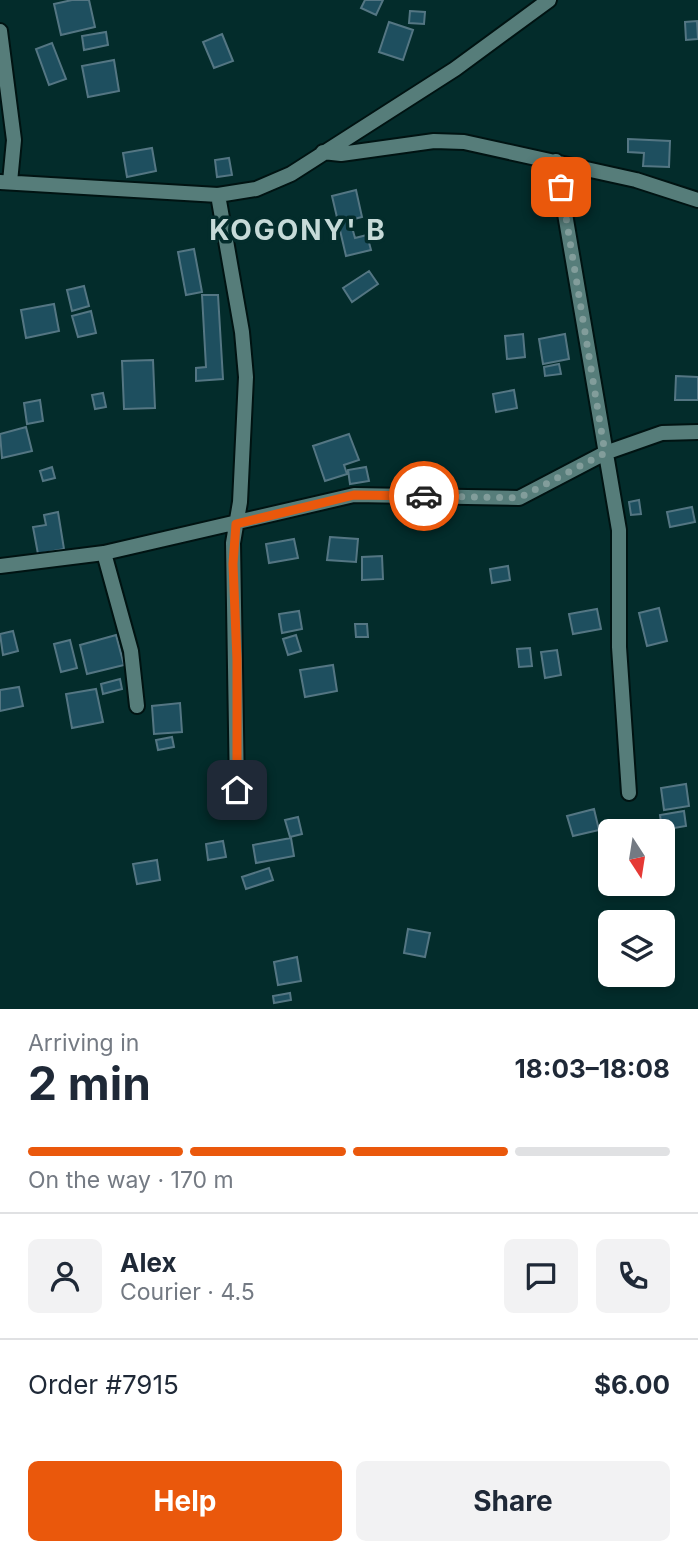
<!DOCTYPE html>
<meta charset="utf-8">
<style>
body{margin:0;font-family:Inter,sans-serif;background:#f2f2f3;color:#1f2937;height:100vh;display:flex;flex-direction:column;font-size:26px;white-space:nowrap}
*{box-sizing:border-box;margin:0}
p{font-size:23px;color:#747a83}
.icon{flex:none;width:38px;height:38px;fill:none;stroke:currentColor;stroke-width:2;stroke-linecap:round;stroke-linejoin:round}
.map{position:relative;height:1009px;overflow:hidden}
.details{display:flex;flex-direction:column;background:#fff;flex:1}
.details>*{flex:none}
.needle{width:46px;rotate:168deg}
.fabs{position:absolute;left:598px;top:819px;display:grid;gap:14px}
.fabs a{display:grid;place-items:center;width:77px;height:77px;border-radius:10px;background:#fff;box-shadow:0 4px 10px #0003;font-size:35px}
.pin{position:absolute;display:grid;place-items:center;width:60px;height:60px;color:#fff;margin:-30px;border-radius:14px;box-shadow:0 4px 10px #0006}
.courier{position:absolute;display:grid;place-items:center;width:70px;height:70px;margin:-35px;border:5px solid #ea580c;border-radius:50%;background:#fff;color:#222;box-shadow:0 2px 9px #0007}
.summary em{font-style:normal;font-weight:700}
.summary div{display:flex;flex-direction:column-reverse}
.summary{display:flex;align-items:center;justify-content:space-between;height:119px;padding:0 28px}
h1{font-size:46px;font-weight:700;line-height:52px}
.bar{display:grid;grid-template-columns:repeat(4,1fr);gap:10px 7px;align-content:center;height:84px;padding:0 28px}
.bar i{height:9px;border-radius:5px;background:#e0e1e3}
.bar .current{background:#ea580c}
.bar p{grid-column:span 4}
.line{display:flex;align-items:center;gap:18px;padding:0 28px;border-top:2px solid #e0e1e3}
.line div{flex:1}
.round{display:grid;place-items:center;flex:none;width:74px;height:74px;border-radius:10px;background:#f2f2f3}
.action{display:flex;gap:14px;margin-top:auto;padding:14px 28px}
.action a{flex:1;height:80px;border-radius:10px;background:#ea580c;color:#fff;font-size:28px;font-weight:700;line-height:80px;text-align:center}
.action a+a{background:#f2f2f3;color:#1f2937}
.map>svg:first-child{display:block}
.building{fill:#1e4f5f;stroke:#547683;stroke-width:2}
.lines{fill:none;stroke-linecap:round;stroke-linejoin:round}
.minor-casing{stroke:#001312;stroke-width:18}
.minor{stroke:#567d7a;stroke-width:14}
.done{stroke:#829d9b;stroke-width:7;stroke-dasharray:0 12.6}
.route{stroke:#ea580c;stroke-width:9}
.labels{text-anchor:middle;stroke-width:7;stroke-linejoin:round;paint-order:stroke}
.district-label{font-size:28px;font-weight:bold;letter-spacing:2px;fill:#c6dad8;stroke:#032c2b}
</style>
<div class="map">
<svg width="698" height="1009" viewBox="0 0 698 1009">
<rect width="100%" height="100%" fill="#032c2b"/>
<path class="building" d="M72,0H89L95,27L61,35L54,4Z
M365,0H383L376,15L361,8Z
M410,11L425,12L424,24L409,23Z
M697,21L698,39L686,40L685,22Z
M389,22L413,30L403,60L379,52Z
M106,32L108,45L84,50L82,36Z
M222,34L233,61L214,68L203,42Z
M52,43L66,79L49,85L36,49Z
M114,60L119,91L88,97L82,66Z
M628,139L670,141L669,167L643,166L644,153L628,152Z
M152,148L156,171L127,177L123,153Z
M229,158L232,175L217,177L215,160Z
M356,190L362,217L350,220L355,238L367,235L371,250L346,256L332,196Z
M194,249L202,292L186,295L178,252Z
M369,271L378,284L352,302L343,288Z
M84,286L89,306L72,311L67,290Z
M202,295H218L223,379L196,381V368L206,367Z
M54,304L59,331L26,338L21,310Z
M91,311L96,333L78,337L72,316Z
M523,334L525,357L507,359L505,336Z
M565,334L569,359L543,364L539,339Z
M153,360L155,408L124,409L122,361Z
M559,364L561,374L545,376L544,367Z
M676,376L698,377V400H675Z
M514,390L517,408L496,412L493,394Z
M103,393L106,407L95,409L92,395Z
M40,400L43,421L27,424L24,403Z
M26,427L32,451L2,458L0,434Z
M349,434L359,460L344,465L347,474L325,481L313,446Z
M52,467L55,478L43,481L40,471Z
M366,467L369,481L350,484L348,470Z
M639,500L641,514L631,515L629,502Z
M692,507L695,522L670,527L667,512Z
M58,512L64,549L38,554L33,527L46,525L44,515Z
M330,537L358,539L356,562L327,560Z
M294,539L298,558L269,563L266,544Z
M382,556L383,579L362,580V557Z
M508,566L510,580L492,583L490,569Z
M659,608L667,641L647,646L639,613Z
M597,609L601,629L573,634L569,614Z
M299,611L302,629L282,633L279,614Z
M355,624H367L368,637H356Z
M13,631L18,651L3,655L0,634Z
M116,635L124,665L87,674L80,645Z
M296,635L301,651L288,655L283,639Z
M70,640L77,668L61,672L54,644Z
M530,648L532,666L519,667L517,649Z
M557,650L561,675L545,678L541,652Z
M333,665L337,691L305,697L300,670Z
M120,679L122,689L103,694L101,684Z
M19,687L23,706L0,711V690Z
M96,689L103,722L72,728L66,694Z
M180,703L182,732L154,734L152,706Z
M172,737L174,747L158,750L156,740Z
M686,784L689,806L664,810L661,788Z
M594,809L599,830L573,836L567,816Z
M684,811L686,826L662,830L660,815Z
M298,817L302,834L290,837L285,820Z
M291,838L294,856L256,863L253,845Z
M223,841L226,857L208,860L206,844Z
M157,860L160,880L137,884L133,864Z
M269,868L273,880L246,889L242,877Z
M408,929L430,933L425,957L404,953Z
M297,957L301,981L278,985L274,962Z
M290,993L291,1000L274,1003L273,996Z"/>
<g class="lines">
<g class="minor-casing">
<path id="minor" d="M0,31L14,140L10,182
M323,152L341,154L434,141L464,142L636,180L698,200
M556,161L619,530V647L629,793
M0,182L218,195L256,189L291,174L455,69L549,0
M218,195L242,332L246,377L240,502L233,543L237,790
M104,553L131,651L137,706
M0,566L104,553L354,495L519,498L605,453L662,433L698,432"/>
</g>
<use href="#minor" class="minor"/>
</g>
<g class="lines">
<path class="done" d="M424,496L519,498L605,453L561,187"/>
<path class="route" d="M237,790V660L233,564L236,524L354,495L424,496"/>
</g>
<g class="labels">
<g class="district-label">
<text x="298" y="240">KOGONY' B</text>
</g>
</g>
</svg>
<div class="fabs">
<a><svg class="needle" viewBox="-14 -14 28 28"><path d="M0-13l5 13h-10z" fill="#e53935"/><path d="M0 13l5-13h-10z" fill="#747a83"/></svg></a>
<a><svg class="icon" aria-label="layers" viewBox="0 0 24 24"><path d="M12 4l9 5-9 5-9-5zM3 14l9 5 9-5"/></svg></a>
</div>
<div class="pin" style="left:561px;top:187px;background:#ea580c"><svg class="icon" aria-label="bag" viewBox="0 0 24 24"><path d="M5 8h14l-1 12H6zM9 8a3 3 0 0 1 6 0"/></svg></div>
<div class="pin" style="left:237px;top:790px;background:#1f2937"><svg class="icon" aria-label="home" viewBox="0 0 24 24"><path d="M3 11l9-7 9 7M6 9v11h12V9"/></svg></div>
<div class="courier" style="left:424px;top:496px"><svg class="icon" aria-label="car" viewBox="0 0 24 24"><path d="M5 17H2v-5l4-1 3-4h7l3 4 3 1v5h-3M9 17h6M6 11h13"/><circle cx="7" cy="17" r="2"/><circle cx="17" cy="17" r="2"/></svg></div>
</div>
<section class="details">
<div class="summary"><div><h1>2 min</h1><p>Arriving in</p></div><em>18:03–18:08</em></div>
<div class="bar"><i class="current"></i><i class="current"></i><i class="current"></i><i></i><p>On the way · 170 m</p></div>
<div class="line" style="height:126px"><a class="round"><svg class="icon" aria-label="person" viewBox="0 0 24 24"><circle cx="12" cy="8" r="4"/><path d="M4 21q1-7 8-7t8 7"/></svg></a><div><b>Alex</b><p>Courier · 4.5</p></div><a class="round"><svg class="icon" aria-label="chat" viewBox="0 0 24 24"><path d="M4 5h16v11H9l-5 4z"/></svg></a><a class="round"><svg class="icon" aria-label="phone" viewBox="0 0 24 24"><path d="M5 4h4l2 5-3 2q2 4 5 5l2-3 5 2v4C11 20 4 13 5 4z"/></svg></a></div>
<div class="line" style="height:91px"><div>Order #7915</div><b>$6.00</b></div>
<div class="action"><a>Help</a><a>Share</a></div>
</section>
